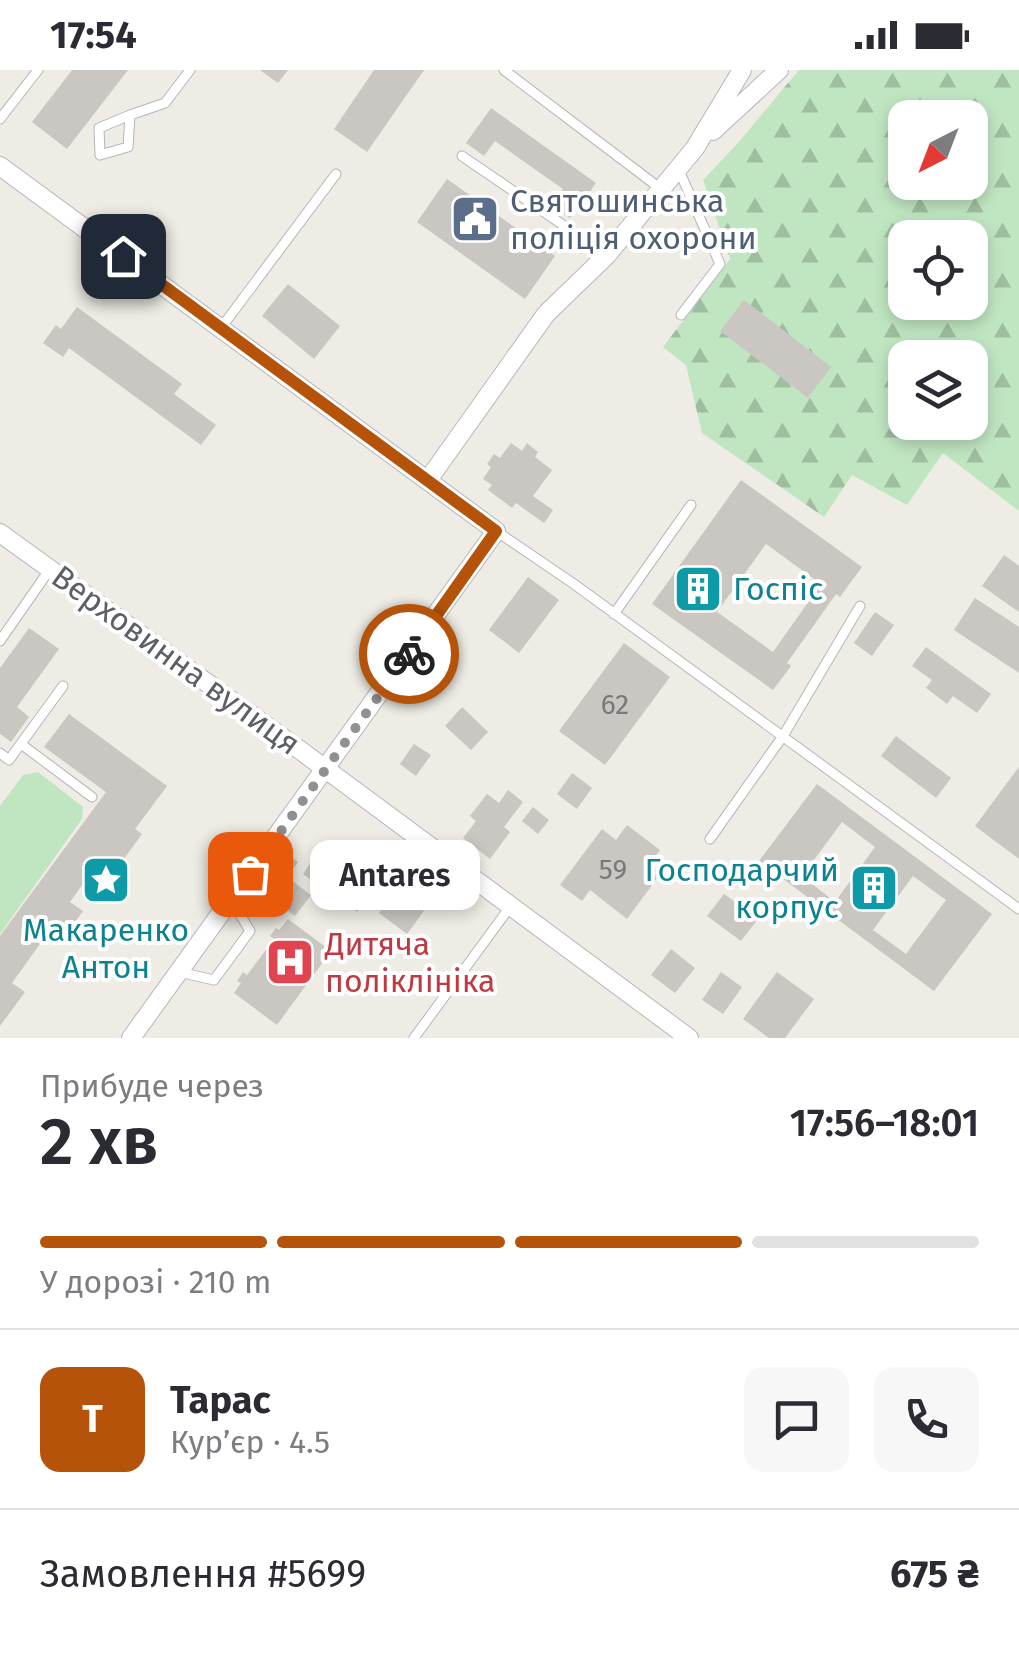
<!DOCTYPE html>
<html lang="uk">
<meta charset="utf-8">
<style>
body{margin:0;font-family:"Fira Sans",sans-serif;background:#f7f7f7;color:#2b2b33;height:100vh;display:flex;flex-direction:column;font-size:38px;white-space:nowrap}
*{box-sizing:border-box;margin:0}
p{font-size:32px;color:#7c7c81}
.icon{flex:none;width:55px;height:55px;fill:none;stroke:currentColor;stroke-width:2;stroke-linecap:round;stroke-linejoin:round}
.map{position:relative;height:968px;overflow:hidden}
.sheet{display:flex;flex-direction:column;background:#fff;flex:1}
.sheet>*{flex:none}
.needle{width:65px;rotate:222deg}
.buttons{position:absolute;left:888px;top:30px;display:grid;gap:20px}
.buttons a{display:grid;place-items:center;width:100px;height:100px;border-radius:20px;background:#fff;box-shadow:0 5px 15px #0003;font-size:50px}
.pin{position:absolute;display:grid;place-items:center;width:85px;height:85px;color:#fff;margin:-42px;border-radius:20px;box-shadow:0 5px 15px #0006}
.courier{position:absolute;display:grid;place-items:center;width:100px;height:100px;margin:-50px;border:8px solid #b45309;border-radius:50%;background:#fff;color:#222;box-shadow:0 2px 12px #0007}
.bubble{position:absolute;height:70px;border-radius:20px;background:#fff;box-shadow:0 5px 15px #0003;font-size:32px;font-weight:600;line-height:70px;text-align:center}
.headline em{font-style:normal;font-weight:600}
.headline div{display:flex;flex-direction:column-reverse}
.headline{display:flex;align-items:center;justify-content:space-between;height:170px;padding:0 40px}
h1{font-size:65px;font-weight:600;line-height:75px}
.bar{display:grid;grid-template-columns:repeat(4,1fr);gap:15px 10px;align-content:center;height:120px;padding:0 40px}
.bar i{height:12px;border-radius:8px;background:#e1e1e2}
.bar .selected{background:#b45309}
.bar p{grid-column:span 4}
.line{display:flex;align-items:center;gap:25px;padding:0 40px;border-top:2px solid #e1e1e2}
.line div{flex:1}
.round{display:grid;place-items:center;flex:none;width:105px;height:105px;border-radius:20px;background:#f7f7f7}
.status{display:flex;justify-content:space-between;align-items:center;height:70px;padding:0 50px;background:#fff;direction:ltr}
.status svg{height:28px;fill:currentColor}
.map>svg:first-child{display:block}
.grass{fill:#c0e6c1}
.forest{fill:url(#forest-firs);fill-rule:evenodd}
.building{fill:#cac6c1;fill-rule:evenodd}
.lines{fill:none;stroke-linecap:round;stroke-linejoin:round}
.service-casing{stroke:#b4b6bb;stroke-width:11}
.minor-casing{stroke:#b4b6bb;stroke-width:20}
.service{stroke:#fff;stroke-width:9}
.minor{stroke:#fff;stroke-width:18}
.done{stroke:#8f9091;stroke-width:10;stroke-dasharray:0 18}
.route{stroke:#b45309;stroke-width:12}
.labels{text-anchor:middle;stroke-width:8;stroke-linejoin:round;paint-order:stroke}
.number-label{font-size:28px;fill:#78797b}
.service-label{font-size:32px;fill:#4e5e75;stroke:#fff;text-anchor:start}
.culture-label{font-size:32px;fill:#0d838f;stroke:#fff;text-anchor:start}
.street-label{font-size:32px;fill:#5c5f64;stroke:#fff}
.health-label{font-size:32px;fill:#be3a42;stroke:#fff;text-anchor:start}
</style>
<div class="status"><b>17:54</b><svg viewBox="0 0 49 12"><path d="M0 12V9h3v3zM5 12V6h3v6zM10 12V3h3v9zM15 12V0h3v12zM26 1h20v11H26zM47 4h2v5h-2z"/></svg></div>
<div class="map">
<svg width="1019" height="968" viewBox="0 0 1019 968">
<defs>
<pattern id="forest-firs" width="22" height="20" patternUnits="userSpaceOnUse" patternTransform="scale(2.5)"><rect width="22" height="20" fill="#c0e6c1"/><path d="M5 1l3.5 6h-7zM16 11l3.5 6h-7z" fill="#9fbea0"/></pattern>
</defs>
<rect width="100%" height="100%" fill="#eeece4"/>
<path class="grass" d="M38,702L83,737L82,749L0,864V736L23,705Z"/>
<path class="forest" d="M799,0H1019V441L943,383L907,435L852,405L824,447L702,363L686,295L663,277L730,189L703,110L738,73ZM905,48H970V112H905ZM905,168H970V232H905ZM905,288H970V352H905Z"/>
<path class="building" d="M72,0H128L67,79L32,52Z
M260,0H288L278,13Z
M374,0H424L367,82L334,59Z
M491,38L596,113L570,148L551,135L563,119L495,71L484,86L466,73Z
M447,109L555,186L525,229L417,152Z
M288,214L340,256L314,289L262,246Z
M744,230L831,297L808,328L720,261Z
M77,237L182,314L174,324L216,355L201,375L69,278L63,287L43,273L56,255L61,259Z
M511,373L522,381L527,373L538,382L535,387L552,400L533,426L553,440L544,453L516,433L512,438L488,420L492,415L483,409L491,397L487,394L494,384L500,388Z
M741,410L862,497L840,527L836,524L787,593L791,596L773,620L652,534ZM766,474L821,514L773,582L717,542Z
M1004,485L1019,496V542L982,516Z
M528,507L559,530L519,583L489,560Z
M975,528L1019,557V603L954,560Z
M875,542L894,555L872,586L854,573Z
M29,558L59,579L17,637L29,647L11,672L0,664V598Z
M624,573L670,607L605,695L559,661Z
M926,577L991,624L977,643L953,626L947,634L926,618L932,610L912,596Z
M462,637L488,662L471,680L445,656Z
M69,644L167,716L135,759L142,764L118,797L103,786L70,832L83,841L60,873L47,864L12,913L25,922L0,956V866L106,722L44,677Z
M896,666L951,708L936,728L881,686Z
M414,674L431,685L416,706L400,694Z
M1019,697V789L975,756Z
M572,703L592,718L577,739L557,724Z
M817,714L992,844L934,921L759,791ZM842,752L875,777L835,832L802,806ZM913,806L946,830L906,884L873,860Z
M508,720L523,732L504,757L510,762L490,789L463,768L476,751L470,746L487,724L499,733Z
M533,737L549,750L538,764L522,751Z
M627,755L660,780L649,795L661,803L627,849L590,820L582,831L560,815L602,759L616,770Z
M342,773L375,797L360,819L369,825L357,842L303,804L316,785L328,793Z
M292,788L298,792L287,807L311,825L295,846L265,824Z
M396,821L424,841L407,864L379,843Z
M724,824L758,849L741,871L707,846Z
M288,849L331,881L277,955L234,923L241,913L237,911L243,902L247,905L274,869L270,866L276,858L279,860Z
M671,879L695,898L675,923L651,905Z
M721,902L742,917L723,944L702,930Z
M777,902L814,929L785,968H769L743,949Z"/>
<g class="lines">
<g class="service-casing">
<path id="service" d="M504,0L661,119
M130,45L128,77L100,85L99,58L130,45L165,33L190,0
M0,49L38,0
M462,86L607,185
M678,98L720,194L681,245
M221,258L336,104
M496,461L574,514L1019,839
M614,544L691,435
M0,571L50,499
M21,674L92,727
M0,683L9,690L63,616
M710,769L783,666L860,536
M179,902L214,910L250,861L232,831
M414,968L510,837"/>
</g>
<g class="minor-casing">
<path id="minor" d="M713,61L779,0
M0,96L496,461L131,968
M428,410L546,244L607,185L695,78L742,0
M0,463L304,683L689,968"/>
</g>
<use href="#service" class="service"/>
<use href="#minor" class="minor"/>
</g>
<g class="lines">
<path class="done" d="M250,804L409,584"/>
<path class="route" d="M123,186L496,461L409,584"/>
</g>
<defs>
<g id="civic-square" transform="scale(2.5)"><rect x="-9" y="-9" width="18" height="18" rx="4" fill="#5c6f8a" stroke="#fff"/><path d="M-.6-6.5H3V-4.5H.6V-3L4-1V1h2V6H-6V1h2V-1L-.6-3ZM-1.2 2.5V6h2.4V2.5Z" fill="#fff"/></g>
<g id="building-square" transform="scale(2.5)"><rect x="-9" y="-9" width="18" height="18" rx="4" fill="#0f9aa8" stroke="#fff"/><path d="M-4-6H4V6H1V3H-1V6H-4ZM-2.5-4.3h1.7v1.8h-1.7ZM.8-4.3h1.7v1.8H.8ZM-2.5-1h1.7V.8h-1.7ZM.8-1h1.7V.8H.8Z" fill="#fff"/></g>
<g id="sight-square" transform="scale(2.5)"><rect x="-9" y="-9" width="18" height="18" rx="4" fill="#0f9aa8" stroke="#fff"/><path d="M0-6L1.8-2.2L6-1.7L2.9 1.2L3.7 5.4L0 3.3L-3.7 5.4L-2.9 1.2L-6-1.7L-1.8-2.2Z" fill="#fff"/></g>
<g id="hospital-square" transform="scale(2.5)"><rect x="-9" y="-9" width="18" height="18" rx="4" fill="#e0444e" stroke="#fff"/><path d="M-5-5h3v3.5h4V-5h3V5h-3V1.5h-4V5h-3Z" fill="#fff"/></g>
</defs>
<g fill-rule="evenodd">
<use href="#civic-square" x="475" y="149"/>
<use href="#building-square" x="698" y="519"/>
<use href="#sight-square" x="106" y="810"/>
<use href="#building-square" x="874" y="818"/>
<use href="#hospital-square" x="290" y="892"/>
</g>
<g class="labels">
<g class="number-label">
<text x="615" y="644">62</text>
<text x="613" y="809">59</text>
</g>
<g class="service-label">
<text x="510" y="142">Святошинська<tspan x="510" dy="37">поліція охорони</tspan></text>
</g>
<g class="culture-label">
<text x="733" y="530">Госпіс</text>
<text x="839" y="811" text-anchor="end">Господарчий<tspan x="839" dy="37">корпус</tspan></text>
<text x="106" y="871" text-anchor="middle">Макаренко<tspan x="106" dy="37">Антон</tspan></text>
</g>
<g class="street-label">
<text transform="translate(176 590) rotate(36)" y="11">Верховинна вулиця</text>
</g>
<g class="health-label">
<text x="325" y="885">Дитяча<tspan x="325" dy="37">поліклініка</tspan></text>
</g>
</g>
</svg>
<div class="buttons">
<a><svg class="needle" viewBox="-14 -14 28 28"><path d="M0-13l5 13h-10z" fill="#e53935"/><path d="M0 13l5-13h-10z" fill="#7c7c81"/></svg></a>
<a><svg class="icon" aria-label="locate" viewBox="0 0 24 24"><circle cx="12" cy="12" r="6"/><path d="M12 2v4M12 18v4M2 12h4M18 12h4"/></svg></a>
<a><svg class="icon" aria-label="layers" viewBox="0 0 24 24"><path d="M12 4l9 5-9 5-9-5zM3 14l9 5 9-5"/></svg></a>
</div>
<div class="pin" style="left:250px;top:804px;background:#ea580c"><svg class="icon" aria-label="bag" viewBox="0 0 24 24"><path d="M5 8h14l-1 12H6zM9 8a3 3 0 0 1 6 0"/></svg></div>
<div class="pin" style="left:123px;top:186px;background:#1f2937"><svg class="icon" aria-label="home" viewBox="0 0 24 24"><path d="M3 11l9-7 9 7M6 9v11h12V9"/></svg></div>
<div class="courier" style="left:409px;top:584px"><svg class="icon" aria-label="bike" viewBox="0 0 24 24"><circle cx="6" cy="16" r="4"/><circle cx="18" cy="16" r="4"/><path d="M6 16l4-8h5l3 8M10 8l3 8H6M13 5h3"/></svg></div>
<div class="bubble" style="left:310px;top:770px;width:170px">Antares</div>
</div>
<section class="sheet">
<div class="headline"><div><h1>2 хв</h1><p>Прибуде через</p></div><em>17:56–18:01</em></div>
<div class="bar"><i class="selected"></i><i class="selected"></i><i class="selected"></i><i></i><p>У дорозі · 210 m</p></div>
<div class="line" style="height:180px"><b class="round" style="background:#b45309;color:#fff">Т</b><div><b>Тарас</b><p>Кур’єр · 4.5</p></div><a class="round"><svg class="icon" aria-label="chat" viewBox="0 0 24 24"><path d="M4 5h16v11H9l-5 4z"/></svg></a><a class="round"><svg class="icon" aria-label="phone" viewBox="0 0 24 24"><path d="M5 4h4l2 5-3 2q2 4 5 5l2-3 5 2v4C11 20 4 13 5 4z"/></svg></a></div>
<div class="line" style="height:130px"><div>Замовлення #5699</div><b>675 ₴</b></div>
</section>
